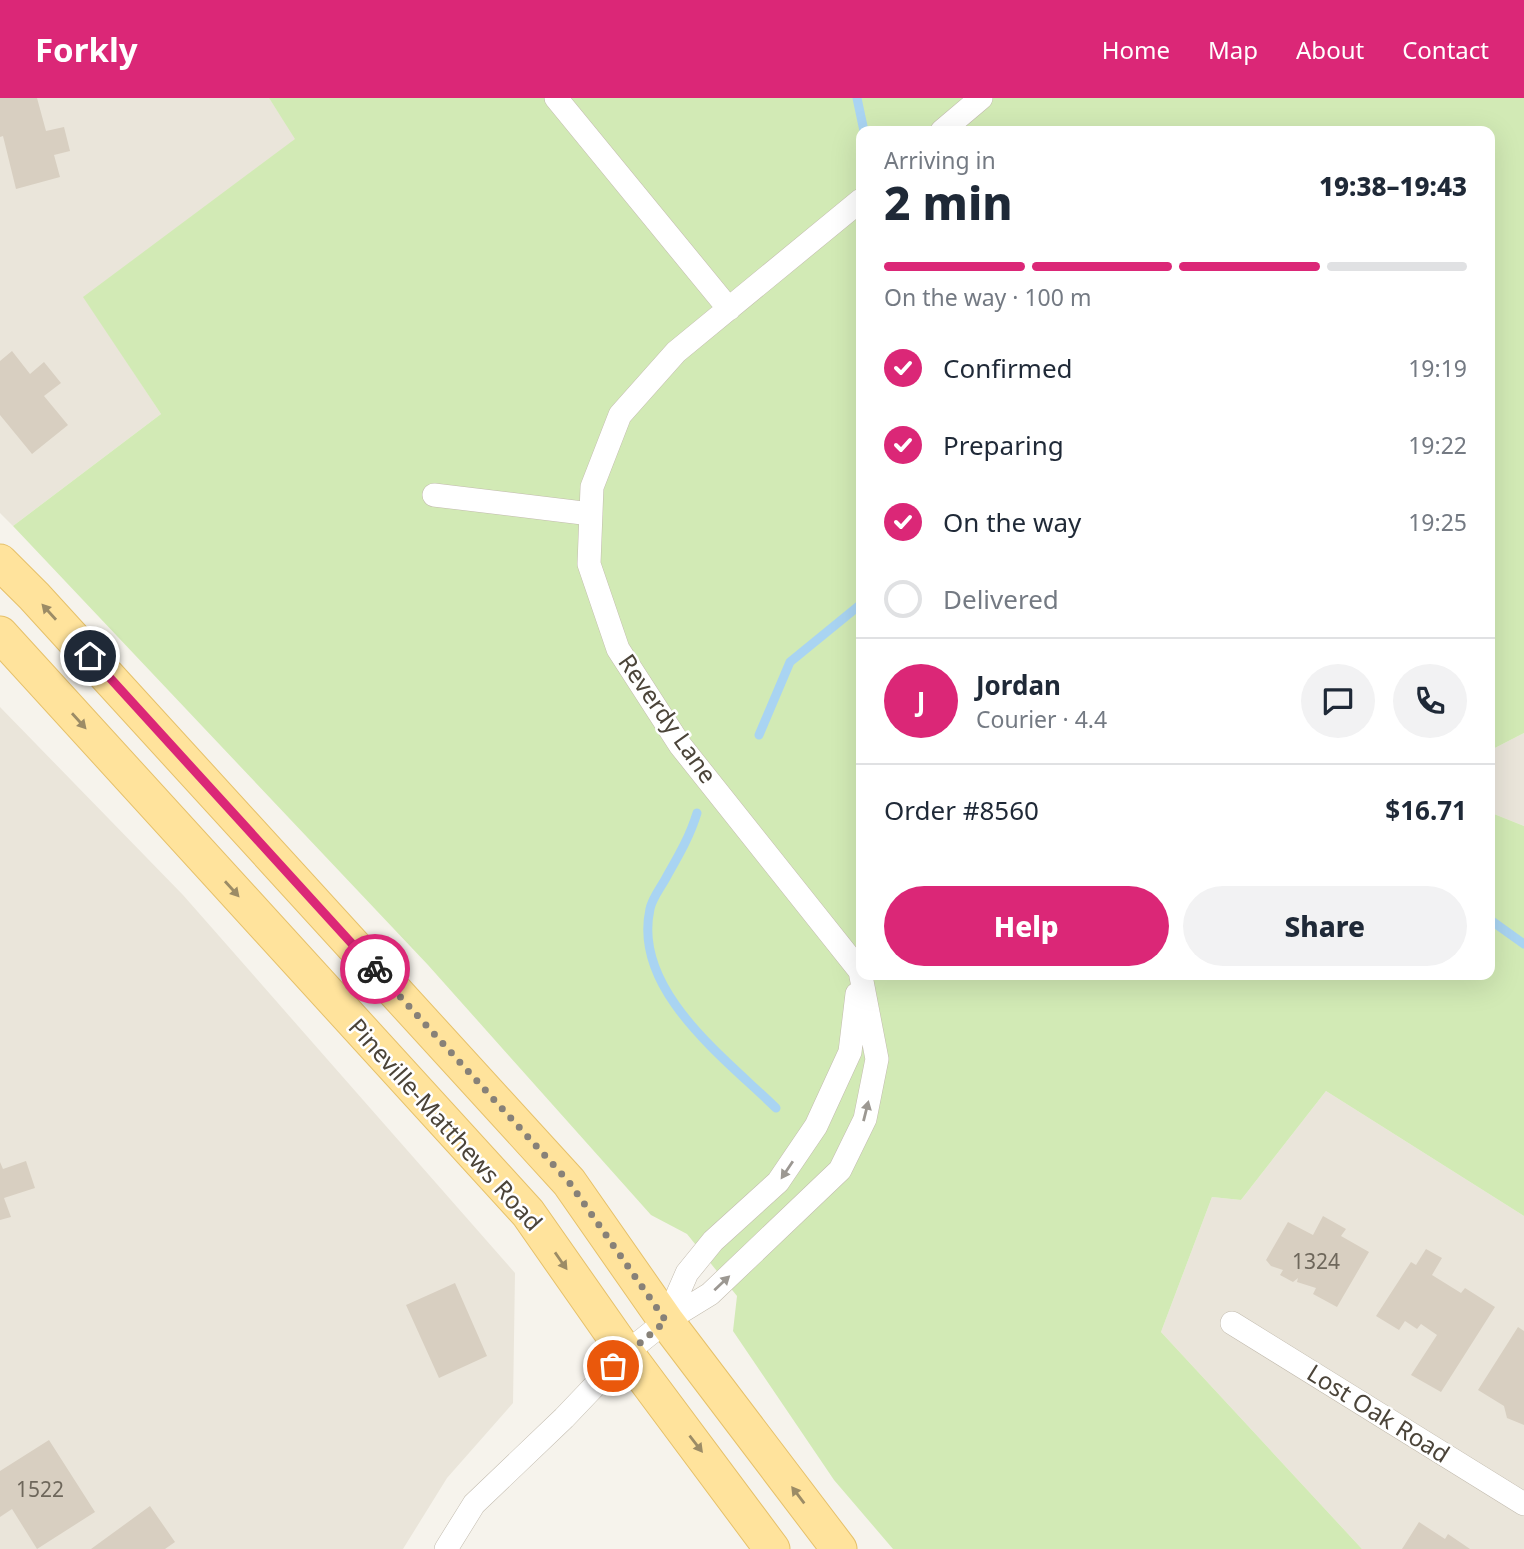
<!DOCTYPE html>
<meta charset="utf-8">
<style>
body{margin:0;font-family:"Noto Sans",sans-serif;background:#f2f2f3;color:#1f2937;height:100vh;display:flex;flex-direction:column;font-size:26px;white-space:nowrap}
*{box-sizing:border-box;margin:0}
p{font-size:23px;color:#747a83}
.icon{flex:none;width:38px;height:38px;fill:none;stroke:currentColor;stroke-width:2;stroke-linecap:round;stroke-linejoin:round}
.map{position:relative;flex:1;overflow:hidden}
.drawer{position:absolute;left:856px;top:28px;width:639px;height:854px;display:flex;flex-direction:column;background:#fff;border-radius:14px;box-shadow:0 7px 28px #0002}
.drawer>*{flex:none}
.pin{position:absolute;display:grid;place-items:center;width:60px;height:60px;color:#fff;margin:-30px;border:4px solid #fff;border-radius:50%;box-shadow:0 2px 7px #0007}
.courier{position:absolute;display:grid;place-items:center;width:70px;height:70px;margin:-35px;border:5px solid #db2777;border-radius:50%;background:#fff;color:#222;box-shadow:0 2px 9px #0007}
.head em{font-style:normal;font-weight:800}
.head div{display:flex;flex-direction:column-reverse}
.head{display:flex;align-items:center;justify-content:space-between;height:119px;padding:0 28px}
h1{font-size:46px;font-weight:800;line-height:52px}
.bar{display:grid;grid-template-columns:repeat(4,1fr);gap:10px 7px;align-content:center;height:84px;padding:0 28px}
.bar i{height:9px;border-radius:5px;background:#e0e1e3}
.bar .selected{background:#db2777}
.bar p{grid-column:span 4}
.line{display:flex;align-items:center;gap:18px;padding:0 28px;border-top:2px solid #e0e1e3}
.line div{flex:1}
.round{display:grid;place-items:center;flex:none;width:74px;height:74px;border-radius:37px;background:#f2f2f3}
ol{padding:0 28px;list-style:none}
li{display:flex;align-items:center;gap:21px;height:77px}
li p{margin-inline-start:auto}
li .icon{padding:7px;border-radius:50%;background:#db2777;color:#fff;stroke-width:4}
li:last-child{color:#747a83}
li i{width:38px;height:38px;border:4px solid #e0e1e3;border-radius:50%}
.primary-button{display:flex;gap:14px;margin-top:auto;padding:14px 28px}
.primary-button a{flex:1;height:80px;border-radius:42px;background:#db2777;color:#fff;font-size:28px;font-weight:800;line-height:80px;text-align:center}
.primary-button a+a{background:#f2f2f3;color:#1f2937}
header{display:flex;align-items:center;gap:42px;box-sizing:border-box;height:98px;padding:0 35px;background:#db2777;color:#fff}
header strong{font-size:33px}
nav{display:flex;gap:38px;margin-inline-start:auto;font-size:24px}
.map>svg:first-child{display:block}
.residential{fill:#eae5da}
.green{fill:#d2eab5}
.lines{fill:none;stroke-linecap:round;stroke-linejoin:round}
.stream{stroke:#a9d4f2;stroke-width:9}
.building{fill:#d8cfc1}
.street-casing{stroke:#c2bbae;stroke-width:24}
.primary-casing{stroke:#e6c16a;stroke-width:37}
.street{stroke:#fff;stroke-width:23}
.primary{stroke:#ffe39c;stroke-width:35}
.oneway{fill:#9c8c66}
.oneway2{fill:#9c9892}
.done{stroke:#878178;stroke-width:7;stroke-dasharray:0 12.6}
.route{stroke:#db2777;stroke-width:9}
.labels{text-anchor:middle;stroke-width:5;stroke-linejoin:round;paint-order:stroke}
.number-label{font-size:21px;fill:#6e675b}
.street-label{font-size:24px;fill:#4b4439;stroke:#fff}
</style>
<header>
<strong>Forkly</strong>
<nav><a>Home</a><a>Map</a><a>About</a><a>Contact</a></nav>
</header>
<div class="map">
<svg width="1524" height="1451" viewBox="0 0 1524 1451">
<rect width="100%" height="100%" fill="#f6f3ec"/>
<path class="residential" d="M0,0H269L296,41L84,199L161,316L13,428L0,415Z
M0,609L183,797L515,1175L513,1305L447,1380L403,1451H0Z
M1524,635V728L1489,714V653Z
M1326,993L1524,1118V1451H1362L1161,1234L1212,1099L1241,1102Z"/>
<path class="green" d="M269,0H1524V635L1489,653V33H861V877H1489V714L1524,728V1118L1326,993L1241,1102L1212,1099L1161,1234L1362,1451H893L834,1382L733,1233L737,1198L687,1136L651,1117L428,867L13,428L161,316L83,199L295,41Z"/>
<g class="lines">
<path class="stream" d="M857,0L864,33
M759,637L790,564L861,506
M697,715C690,738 679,757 667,778C662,788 652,800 650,811C632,892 725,960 776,1010
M1489,821L1524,846"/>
</g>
<path class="building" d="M0,0H37L46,33L64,29L70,53L54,57L60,79L16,91L3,38L0,39Z
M12,253L30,276L44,264L61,285L44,298L68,327L32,356L0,317V263Z
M26,1063L35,1090L4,1100L11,1119L0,1122V1064L3,1071Z
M1323,1118L1346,1131L1341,1138L1369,1154L1337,1209L1313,1196L1316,1190L1297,1184L1298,1180L1293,1184L1280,1177L1283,1172L1271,1168L1266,1162L1288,1124L1313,1137Z
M1426,1151L1442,1160L1432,1177L1461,1195L1465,1190L1495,1209L1441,1294L1411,1277L1437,1237L1421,1226L1417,1231L1405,1223L1399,1232L1376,1218L1411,1164L1416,1167Z
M455,1185L487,1258L439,1280L406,1207Z
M1518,1229L1524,1233V1327L1507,1320L1504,1308L1478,1292Z
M49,1342L95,1414L37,1451L12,1411L0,1419V1373Z
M150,1408L175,1444L165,1451H91Z
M1419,1424L1445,1441L1448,1436L1470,1451H1402Z"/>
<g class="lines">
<g class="street-casing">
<path id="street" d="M556,0L729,211
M942,33L981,0
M434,397L591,416
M666,1223L687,1175L713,1143L778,1084L816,1028L850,954L857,896
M1232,1225L1524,1406
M446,1451L474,1406L564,1320L626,1255L666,1223L710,1196L840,1072L865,1021L877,961L860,873L680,647L618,551L589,466L592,389L620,317L676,254L861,102"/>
</g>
<g class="primary-casing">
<path id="primary" d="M0,464L34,498L569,1084L666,1223L839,1451
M0,536L528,1115L626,1255L772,1451"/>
</g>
<use href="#street" class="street"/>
<use href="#primary" class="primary"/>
</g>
<defs><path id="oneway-solid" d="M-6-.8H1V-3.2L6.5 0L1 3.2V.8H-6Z" transform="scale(1.75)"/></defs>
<g class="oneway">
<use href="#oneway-solid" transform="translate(49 514) rotate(-132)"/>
<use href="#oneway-solid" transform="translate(79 623) rotate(48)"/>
<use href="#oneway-solid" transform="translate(232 791) rotate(48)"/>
<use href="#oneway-solid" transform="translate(561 1163) rotate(55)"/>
<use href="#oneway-solid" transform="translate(696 1346) rotate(52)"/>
<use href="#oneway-solid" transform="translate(798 1397) rotate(-127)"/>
</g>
<g class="oneway2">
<use href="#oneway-solid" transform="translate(866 1013) rotate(-76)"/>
<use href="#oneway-solid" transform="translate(787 1072) rotate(124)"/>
<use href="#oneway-solid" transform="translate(722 1185) rotate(-43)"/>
</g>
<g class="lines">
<path class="done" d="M375,871L569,1084L666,1223L613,1268"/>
<path class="route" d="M90,558L375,871"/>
</g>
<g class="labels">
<g class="number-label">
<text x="1316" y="1171">1324</text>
<text x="40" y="1399">1522</text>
</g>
<g class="street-label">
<text transform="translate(667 621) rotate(55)" y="8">Reverdy Lane</text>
<text transform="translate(445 1027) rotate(48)" y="8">Pineville-Matthews Road</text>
<text transform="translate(1378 1316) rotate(32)" y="8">Lost Oak Road</text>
</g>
</g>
</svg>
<div class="pin" style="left:613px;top:1268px;background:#ea580c"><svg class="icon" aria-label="bag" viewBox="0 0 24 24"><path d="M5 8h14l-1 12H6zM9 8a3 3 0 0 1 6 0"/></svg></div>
<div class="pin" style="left:90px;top:558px;background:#1f2937"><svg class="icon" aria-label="home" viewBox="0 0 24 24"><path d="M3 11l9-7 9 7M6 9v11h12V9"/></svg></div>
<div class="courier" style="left:375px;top:871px"><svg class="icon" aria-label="bike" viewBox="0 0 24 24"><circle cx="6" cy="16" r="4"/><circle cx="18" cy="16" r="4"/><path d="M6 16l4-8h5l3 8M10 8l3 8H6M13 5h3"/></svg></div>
<section class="drawer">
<div class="head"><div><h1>2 min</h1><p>Arriving in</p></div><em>19:38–19:43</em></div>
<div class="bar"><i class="selected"></i><i class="selected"></i><i class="selected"></i><i></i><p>On the way · 100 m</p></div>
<ol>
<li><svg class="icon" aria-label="check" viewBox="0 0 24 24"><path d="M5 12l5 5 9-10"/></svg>Confirmed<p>19:19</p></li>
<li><svg class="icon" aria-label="check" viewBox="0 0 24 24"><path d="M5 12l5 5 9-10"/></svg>Preparing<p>19:22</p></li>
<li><svg class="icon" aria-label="check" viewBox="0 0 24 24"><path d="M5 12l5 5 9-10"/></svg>On the way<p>19:25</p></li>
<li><i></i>Delivered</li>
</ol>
<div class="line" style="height:126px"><b class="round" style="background:#db2777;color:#fff">J</b><div><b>Jordan</b><p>Courier · 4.4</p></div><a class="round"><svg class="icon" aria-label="chat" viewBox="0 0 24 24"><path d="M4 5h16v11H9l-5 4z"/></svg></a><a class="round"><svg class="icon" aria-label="phone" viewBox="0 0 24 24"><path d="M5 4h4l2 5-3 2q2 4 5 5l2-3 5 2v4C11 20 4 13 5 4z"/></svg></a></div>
<div class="line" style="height:91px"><div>Order #8560</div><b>$16.71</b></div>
<div class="primary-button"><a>Help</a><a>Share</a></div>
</section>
</div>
